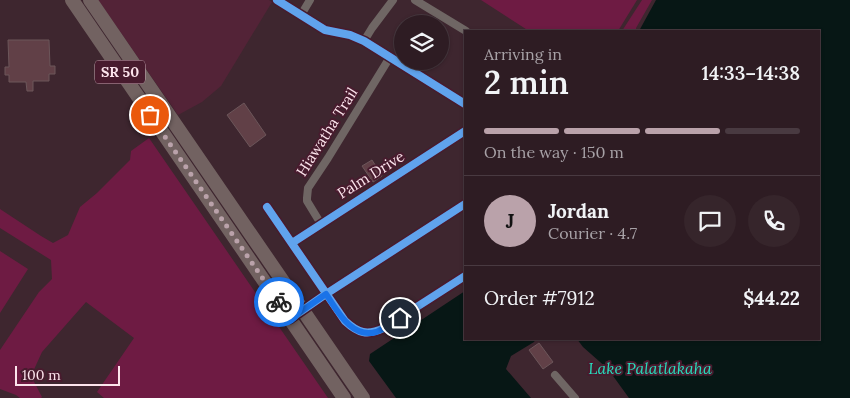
<!DOCTYPE html>
<meta charset="utf-8">
<style>
body{margin:0;font-family:Lora,serif;background:#36252b;color:#f1f3f6;height:100vh;display:flex;flex-direction:column;font-size:19px;white-space:nowrap}
*{box-sizing:border-box;margin:0}
p{font-size:16px;color:#a7a1a6}
.icon{flex:none;width:28px;height:28px;fill:none;stroke:currentColor;stroke-width:2;stroke-linecap:round;stroke-linejoin:round}
.map{position:relative;flex:1;overflow:hidden}
.side{position:absolute;left:464px;top:30px;width:356px;height:310px;display:flex;flex-direction:column;background:#2e1c23;border-radius:0px;box-shadow:0 1px 4px #0004,0 0 0 1px #493a41}
.side>*{flex:none}
.fabs{position:absolute;left:394px;top:15px;display:grid;gap:10px}
.fabs a{display:grid;place-items:center;width:55px;height:55px;border-radius:50%;background:#2e1c23;box-shadow:0 1px 4px #0004,0 0 0 1px #493a41;font-size:25px}
.scale{position:absolute;left:15px;bottom:12px;width:105px;box-sizing:border-box;padding-left:5px;border:2px solid #fce4ec;border-top:0;font-size:14px;line-height:18px;white-space:nowrap;color:#fce4ec;-webkit-text-stroke:4px #481b2e;paint-order:stroke}
.pin{position:absolute;display:grid;place-items:center;width:42px;height:42px;color:#fff;margin:-21px;border:2px solid #fff;border-radius:50%;box-shadow:0 1px 5px #0007}
.courier{position:absolute;display:grid;place-items:center;width:50px;height:50px;margin:-25px;border:4px solid #1a73e8;border-radius:50%;background:#fff;color:#222;box-shadow:0 1px 6px #0007}
.head em{font-style:normal;font-weight:600}
.head div{display:flex;flex-direction:column-reverse}
.head{display:flex;align-items:center;justify-content:space-between;height:85px;padding:0 20px}
h1{font-size:32px;font-weight:600;line-height:38px}
.bar{display:grid;grid-template-columns:repeat(4,1fr);gap:8px 5px;align-content:center;height:60px;padding:0 20px}
.bar i{height:6px;border-radius:4px;background:#493a41}
.bar .current{background:#baa2aa}
.bar p{grid-column:span 4}
.line{display:flex;align-items:center;gap:12px;padding:0 20px;border-top:1px solid #493a41}
.line div{flex:1}
.round{display:grid;place-items:center;flex:none;width:52px;height:52px;border-radius:26px;background:#36252b}
.map>svg:first-child{display:block}
.built{fill:#532337}
.green{fill:#6e1b43}
.water{fill:#071715}
.building{fill:#614047;stroke:#6c565a}
.lines{fill:none;stroke-linecap:round;stroke-linejoin:round}
.street{stroke:#6f6664;stroke-width:8}
.highway{stroke:#726261;stroke-width:14}
.cycleway-casing{stroke:#481b2e;stroke-width:11}
.cycleway{stroke:#60a3ed;stroke-width:8}
.done{stroke:#baa2aa;stroke-width:5;stroke-dasharray:0 9}
.route{stroke:#1a73e8;stroke-width:6}
.labels{text-anchor:middle;stroke-width:4;stroke-linejoin:round;paint-order:stroke}
.shield{fill:#481b2e;stroke:#c6a8b3;stroke-width:1}
.shield-label{font-size:14px;font-weight:bold;fill:#fce4ec}
.street-label{font-size:15px;fill:#fce4ec;stroke:#481b2e}
.water-label{font-size:16px;font-style:italic;fill:#27dfbe;stroke:#481b2e}
</style>
<div class="map">
<svg width="850" height="398" viewBox="0 0 850 398">
<rect width="100%" height="100%" fill="#3e262f"/>
<path class="built" d="M98,0H269L272,2L221,86L202,102L178,115Z"/>
<path class="green" d="M481,0H637L618,31H529Z
M642,0H652L636,28V31H622Z
M149,138L328,398H104L97,392L134,338L86,302L42,352L31,376L42,397L41,398H20L16,395L0,389V350L39,292L52,279L51,260L0,228V209L41,236L53,243L68,235L80,207L97,193L130,160L131,151Z
M0,251L28,269L0,313Z"/>
<path class="water" d="M656,0H850V398H629L608,369L583,347L577,339H819V31H639Z
M465,291V339H536L534,342L511,356L506,369L531,398H396L369,361L370,354Z"/>
<path class="building" d="M8,40H49L50,66H55V74H49V81H33V91H27L26,82H9V75H5V67H9Z
M244,103L266,135L250,147L227,115Z
M372,160L382,176L373,182L362,166Z
M539,343L553,362L543,369L529,350Z"/>
<g class="lines">
<path class="street" d="M277,0L325,30L350,35L364,41L465,104
M415,0L466,31
M301,15L310,0
M364,41L372,28L393,0
M267,207L345,321C358,333 367,336 384,328L465,276
M321,224L307,201V198L308,188L328,158L390,57
M292,243L465,131
M290,319L326,294L465,204
M555,375L575,398"/>
<path class="highway" d="M72,0L344,398
M90,0L363,398"/>
<g class="cycleway-casing">
<path id="cycleway" d="M277,0L325,30L350,35L364,41L465,104
M267,207L345,321C358,333 367,336 384,328L465,276
M292,243L465,131
M290,319L326,294L465,204"/>
</g>
<use href="#cycleway" class="cycleway"/>
</g>
<g class="lines">
<path class="done" d="M150,115L279,302"/>
<path class="route" d="M279,302L290,319L326,294C337,310 351,339 376,332C385,329 392,323 400,318"/>
</g>
<g class="labels">
<rect class="shield" x="95" y="60.5" width="50" height="23" rx="4"/>
<g class="shield-label">
<text x="120" y="77">SR 50</text>
</g>
<g class="street-label">
<text transform="translate(327 132) rotate(-58)" y="5">Hiawatha Trail</text>
<text transform="translate(371 175) rotate(-32)" y="5">Palm Drive</text>
</g>
<g class="water-label">
<text x="650" y="374">Lake Palatlakaha</text>
</g>
</g>
</svg>
<div class="fabs">
<a><svg class="icon" aria-label="layers" viewBox="0 0 24 24"><path d="M12 4l9 5-9 5-9-5zM3 14l9 5 9-5"/></svg></a>
</div>
<div class="scale">100 m</div>
<div class="pin" style="left:150px;top:115px;background:#ea580c"><svg class="icon" aria-label="bag" viewBox="0 0 24 24"><path d="M5 8h14l-1 12H6zM9 8a3 3 0 0 1 6 0"/></svg></div>
<div class="pin" style="left:400px;top:318px;background:#1f2937"><svg class="icon" aria-label="home" viewBox="0 0 24 24"><path d="M3 11l9-7 9 7M6 9v11h12V9"/></svg></div>
<div class="courier" style="left:279px;top:302px"><svg class="icon" aria-label="bike" viewBox="0 0 24 24"><circle cx="6" cy="16" r="4"/><circle cx="18" cy="16" r="4"/><path d="M6 16l4-8h5l3 8M10 8l3 8H6M13 5h3"/></svg></div>
<section class="side">
<div class="head"><div><h1>2 min</h1><p>Arriving in</p></div><em>14:33–14:38</em></div>
<div class="bar"><i class="current"></i><i class="current"></i><i class="current"></i><i></i><p>On the way · 150 m</p></div>
<div class="line" style="height:90px"><b class="round" style="background:#baa2aa;color:#111">J</b><div><b>Jordan</b><p>Courier · 4.7</p></div><a class="round"><svg class="icon" aria-label="chat" viewBox="0 0 24 24"><path d="M4 5h16v11H9l-5 4z"/></svg></a><a class="round"><svg class="icon" aria-label="phone" viewBox="0 0 24 24"><path d="M5 4h4l2 5-3 2q2 4 5 5l2-3 5 2v4C11 20 4 13 5 4z"/></svg></a></div>
<div class="line" style="height:65px"><div>Order #7912</div><b>$44.22</b></div>
</section>
</div>
